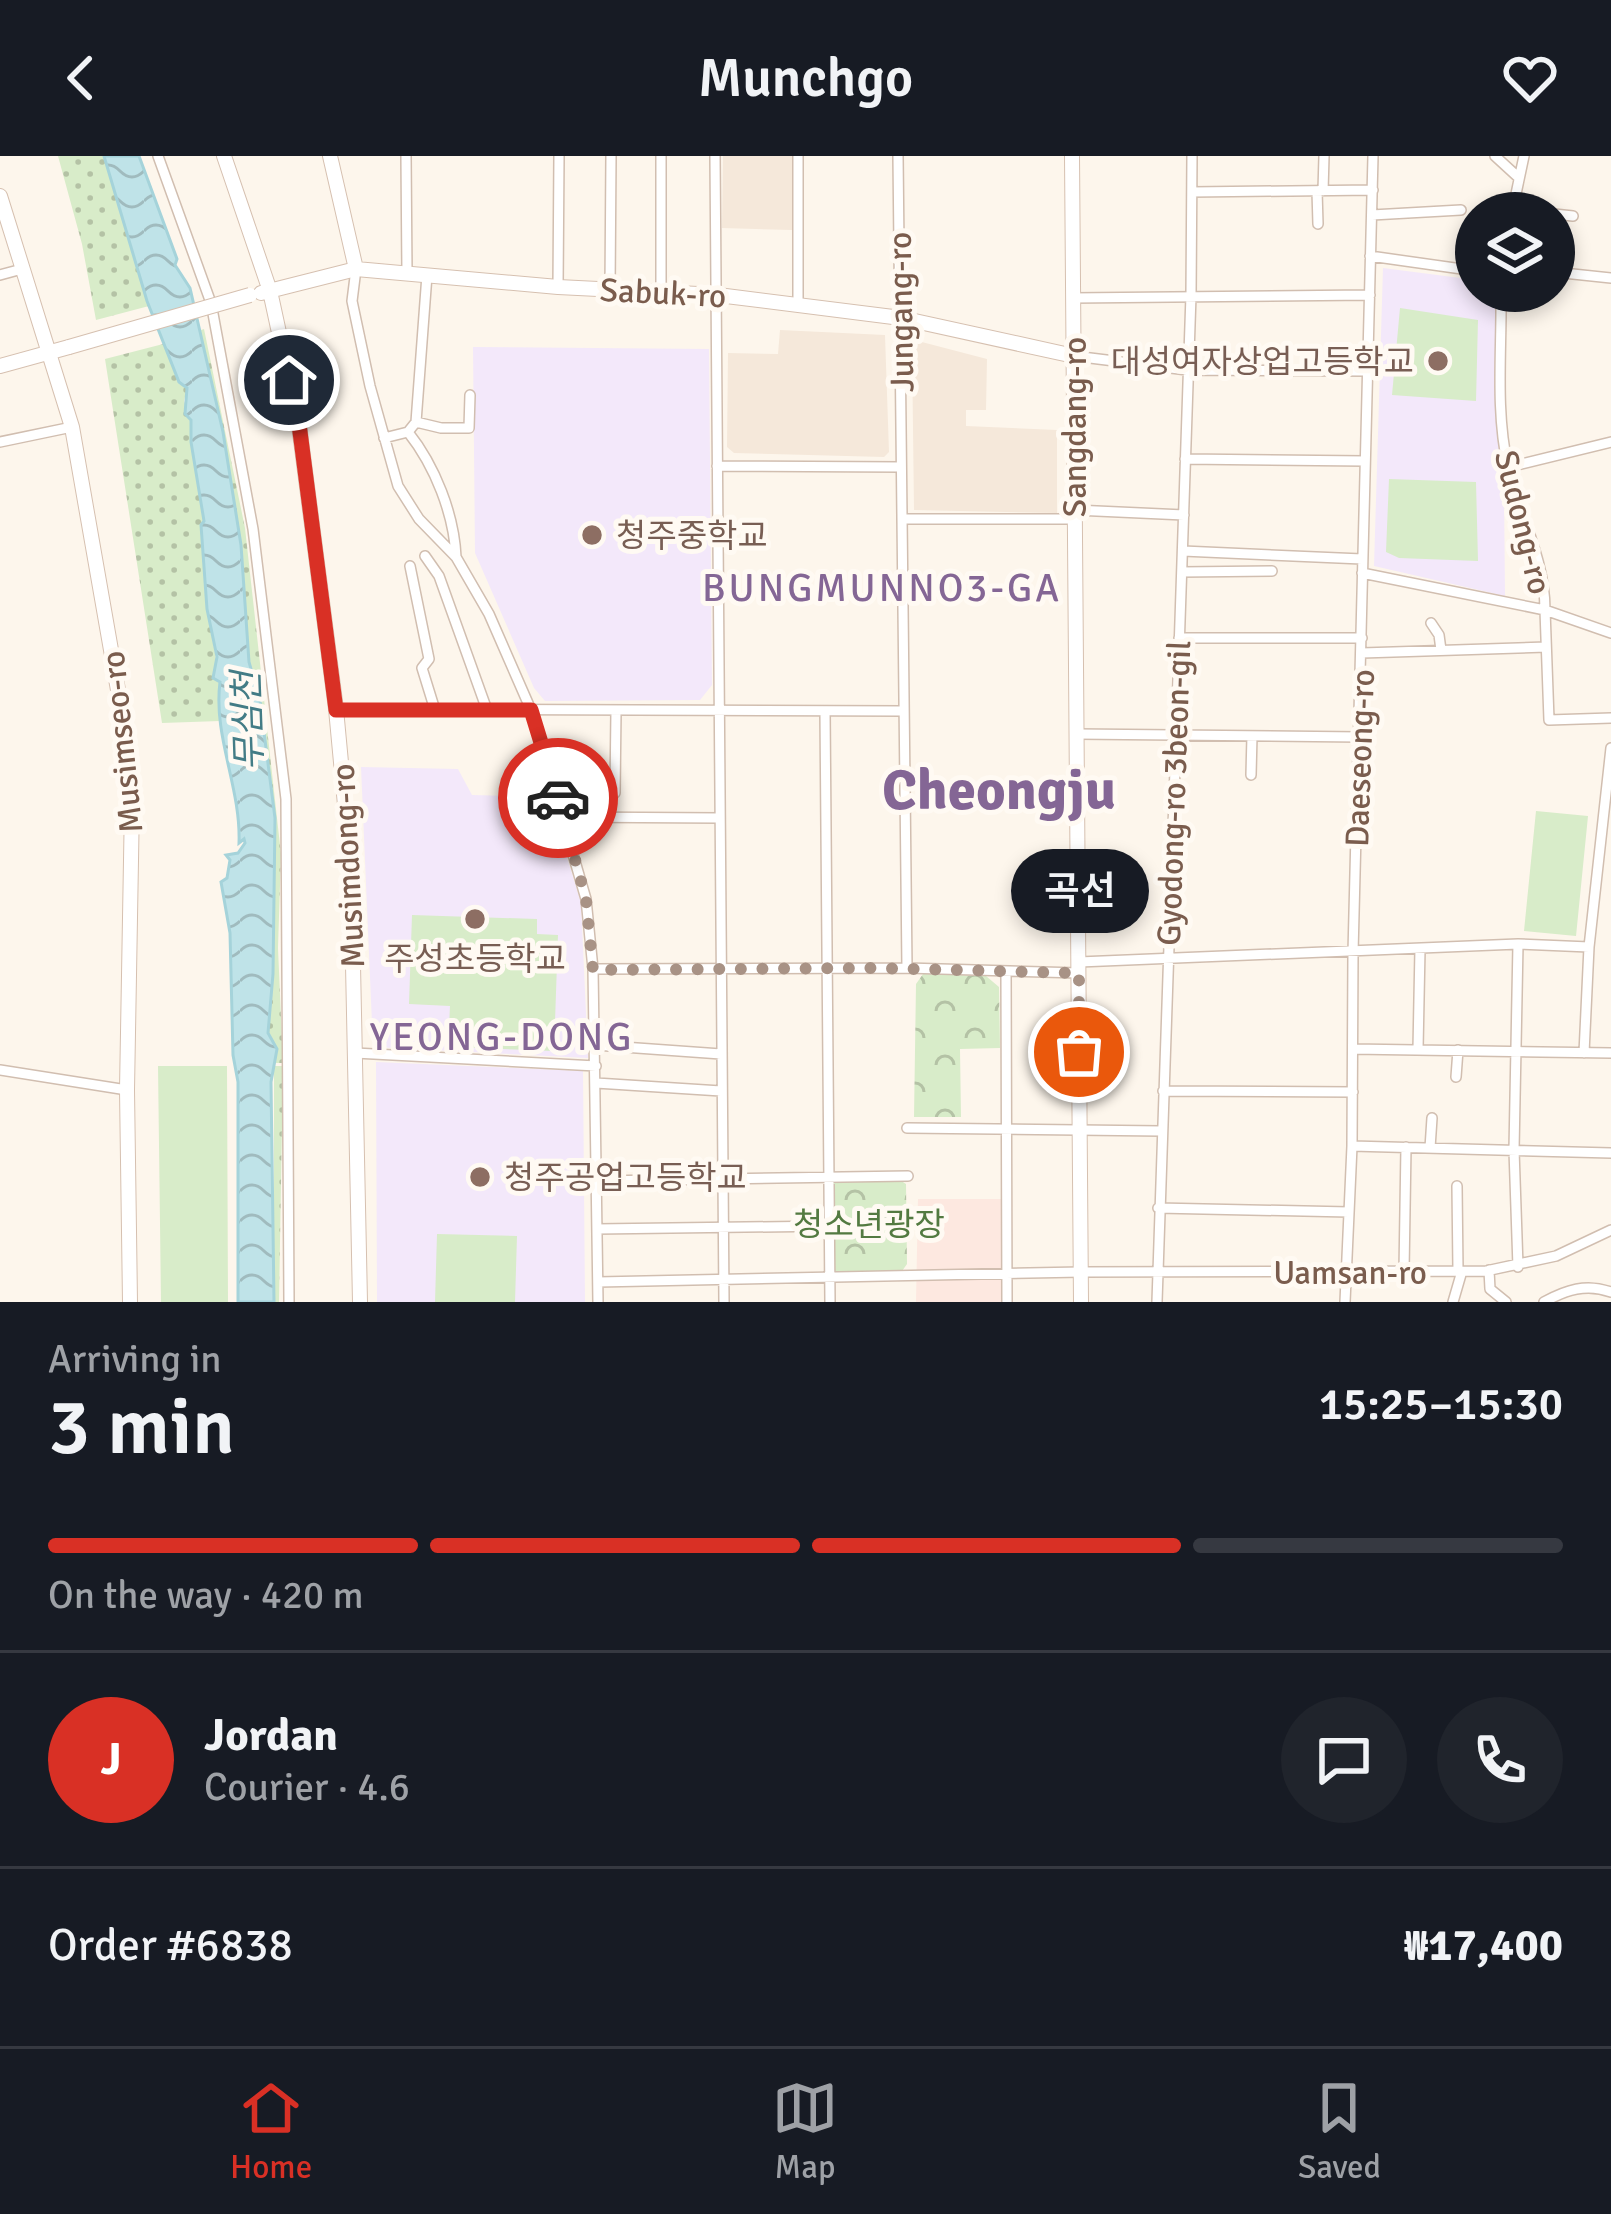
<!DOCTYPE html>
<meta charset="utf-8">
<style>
body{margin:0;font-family:Signika,"Noto Sans KR",sans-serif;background:#20242c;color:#f1f3f6;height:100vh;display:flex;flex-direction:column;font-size:45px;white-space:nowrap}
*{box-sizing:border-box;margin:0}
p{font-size:39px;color:#9ea1a6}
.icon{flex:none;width:66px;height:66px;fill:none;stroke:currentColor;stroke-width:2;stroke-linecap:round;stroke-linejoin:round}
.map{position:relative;height:1146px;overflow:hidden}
.drawer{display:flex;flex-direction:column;background:#171b24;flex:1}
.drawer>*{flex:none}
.buttons{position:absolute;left:1455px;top:36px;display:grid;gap:24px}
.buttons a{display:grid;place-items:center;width:120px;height:120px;border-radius:50%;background:#171b24;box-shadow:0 6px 18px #0003;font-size:60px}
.pin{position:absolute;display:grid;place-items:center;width:102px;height:102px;color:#fff;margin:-51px;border:6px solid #fff;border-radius:50%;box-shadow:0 3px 12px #0007}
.courier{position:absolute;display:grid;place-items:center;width:120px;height:120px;margin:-60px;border:9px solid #d93025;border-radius:50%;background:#fff;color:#222;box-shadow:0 3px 15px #0007}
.bubble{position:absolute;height:84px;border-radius:42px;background:#171b24;box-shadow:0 6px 18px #0003;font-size:39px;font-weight:600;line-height:84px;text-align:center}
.summary em{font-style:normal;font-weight:600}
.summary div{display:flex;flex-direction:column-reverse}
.summary{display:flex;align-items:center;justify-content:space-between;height:204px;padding:0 48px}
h1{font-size:78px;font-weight:600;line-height:90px}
.bar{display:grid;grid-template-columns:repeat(4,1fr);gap:18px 12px;align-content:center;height:144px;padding:0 48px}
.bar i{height:15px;border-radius:9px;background:#363941}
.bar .current{background:#d93025}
.bar p{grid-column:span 4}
.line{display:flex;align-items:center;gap:30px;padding:0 48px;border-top:3px solid #363941}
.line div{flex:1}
.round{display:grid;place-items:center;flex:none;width:126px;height:126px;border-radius:63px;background:#20242c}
header{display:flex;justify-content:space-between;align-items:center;height:156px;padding:0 48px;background:#171b24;font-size:54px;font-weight:600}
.dock{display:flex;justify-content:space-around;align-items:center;height:168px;border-top:3px solid #363941;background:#171b24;font-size:33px;color:#9ea1a6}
.dock a{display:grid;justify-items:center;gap:6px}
.dock .current{color:#d93025}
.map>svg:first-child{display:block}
.residential{fill:#f5e8da}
.commercial{fill:#fde8e0}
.education{fill:#f3e8fa}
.grass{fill:url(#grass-dots)}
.forest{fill:url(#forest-crowns)}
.pitch{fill:#d8ecc9}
.water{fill:url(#water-waves);stroke:#a5d3da;stroke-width:3}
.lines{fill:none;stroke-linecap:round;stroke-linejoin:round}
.street-casing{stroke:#d1beb0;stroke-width:12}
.secondary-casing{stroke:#d6c0b0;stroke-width:16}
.street{stroke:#fff;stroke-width:9}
.secondary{stroke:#fff;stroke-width:14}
.secondary-bridge-casing{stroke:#d6c0b0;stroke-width:16;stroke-linecap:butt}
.secondary-bridge{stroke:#fff;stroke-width:14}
.done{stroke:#a89285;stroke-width:12;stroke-dasharray:0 21.6}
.route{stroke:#d93025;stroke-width:15}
.education-dot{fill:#8d6e63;stroke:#fffaf3;stroke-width:4.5}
.labels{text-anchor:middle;stroke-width:10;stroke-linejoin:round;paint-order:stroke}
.street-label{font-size:33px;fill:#7a5c4d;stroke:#fffaf3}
.education-label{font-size:33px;fill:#785e54;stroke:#fffaf3;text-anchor:start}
.park-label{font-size:33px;fill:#537a41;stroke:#fffaf3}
.water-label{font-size:36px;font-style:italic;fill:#437c86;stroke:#fffaf3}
.quarter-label{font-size:39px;letter-spacing:3px;fill:#846695;stroke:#fffaf3}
.town-label{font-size:57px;font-weight:bold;fill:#846695;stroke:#fffaf3}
</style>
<header><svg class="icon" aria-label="back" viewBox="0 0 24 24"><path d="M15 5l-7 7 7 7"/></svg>Munchgo<svg class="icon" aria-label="heart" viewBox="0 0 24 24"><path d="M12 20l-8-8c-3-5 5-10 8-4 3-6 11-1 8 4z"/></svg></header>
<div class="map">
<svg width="1611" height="1146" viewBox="0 0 1611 1146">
<defs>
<pattern id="grass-dots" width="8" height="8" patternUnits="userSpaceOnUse" patternTransform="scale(3)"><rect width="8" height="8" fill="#d8ecc9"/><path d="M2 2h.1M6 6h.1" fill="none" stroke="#b4c2a5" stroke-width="1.8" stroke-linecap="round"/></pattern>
<pattern id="forest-crowns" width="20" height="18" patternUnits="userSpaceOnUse" patternTransform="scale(3)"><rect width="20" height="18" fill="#d8ecc9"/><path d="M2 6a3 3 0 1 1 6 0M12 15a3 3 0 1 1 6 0" fill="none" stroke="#b4c2a5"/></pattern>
<pattern id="water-waves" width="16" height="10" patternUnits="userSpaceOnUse" patternTransform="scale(3)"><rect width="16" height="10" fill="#bfe3e8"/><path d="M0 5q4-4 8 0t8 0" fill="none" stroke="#a0bbbe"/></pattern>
</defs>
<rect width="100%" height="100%" fill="#fdf6ec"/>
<path class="residential" d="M723,0H793L792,74L722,72Z
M780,174L885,179L889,296L884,301L734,297L727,291L728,197L778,198Z
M918,185L987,203L986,254H966V270L1057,274V357L914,354L912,191Z"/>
<path class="commercial" d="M918,1043H1002L1003,1146H916Z"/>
<path class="education" d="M1383,112L1476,124V135H1496L1497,280L1504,331L1505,440L1374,410Z
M473,191L709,193L712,529L700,544L545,545L534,532L475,397Z
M361,611L458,613L472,639L544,641L560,679L581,747L588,902L373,891Z
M376,906L583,915L585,1146H377Z"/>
<path class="grass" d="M58,0H104L149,150L96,164L82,88Z
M204,173L245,372L266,561H262L249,506L235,348L215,236L198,175Z
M167,187L179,226L187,232L184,245L192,264L191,287L204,366L207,453L220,525V565L162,567L105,203Z
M266,563L281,698L278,792L283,907H274L277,893L268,878L273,818L275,662L262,564Z
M274,910H283L279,1146H274Z"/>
<path class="forest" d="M923,818L986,820L999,831L1000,892L960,893L961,961H914L916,828Z
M832,1022L898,1023L906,1028L907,1108L900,1118L833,1121Z"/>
<path class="pitch" d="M1400,152L1478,164L1476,245L1392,239Z
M1389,323L1476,326L1478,405L1399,402L1386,396Z
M1536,655L1588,660L1576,780L1524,775Z
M412,759L537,763V778L558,779L554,895L448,891L450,850L409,848Z
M158,910H227L228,1146H161Z
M437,1078L517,1080L515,1146H435Z"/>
<path class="water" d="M104,0H139L177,103L175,109L190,132L223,276L241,389L249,506L260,545L275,662L273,818L268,877L277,893L271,926L274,1146H238V926L233,899L230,777L221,726L227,722L230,704L226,699L238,697L245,687L244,683L239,687C241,631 213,581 220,526L213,522L217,501L207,453L201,369L204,365L191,286V264L185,258L187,232L179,226L147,145Z"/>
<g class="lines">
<g class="street-casing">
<path id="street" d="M158,0L211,147L253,373L286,643L289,1146
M406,0L407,117
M661,0V136
M715,0L724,1146
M898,0L907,812
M1495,0L1519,22
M1317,35L1318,68
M1323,35L1324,0
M1192,36L1373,34
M1513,54L1547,57
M1512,57L1524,0
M1554,58L1573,60
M1372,59L1461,54
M1370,100L1476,115
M356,113L352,145L370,230L398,330L419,363L456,401L489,458L531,554L586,743L593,813L598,1146
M1554,116L1611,122
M0,119L22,113
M558,131L559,0
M610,133L611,0
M1501,135C1502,193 1495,254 1508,311C1520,360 1545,403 1545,454L1611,477
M1073,142L1370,139
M798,146V0
M1074,200L1187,214L1368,215
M416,266L441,272H469L470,239
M408,276C435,310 454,358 456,401
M384,282L408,276L416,266L427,119
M0,286L72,271
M1185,303L1365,305
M717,310L901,311
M1509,311L1611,286
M1075,354L1184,359
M902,363H1075
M1183,395L1362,403
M425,400L439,420L487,554
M410,410L429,503L422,512L435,554
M1182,416L1272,415
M1362,417L1545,454L1549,564L1611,562
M1431,467L1439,479L1441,494
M1179,482H1362
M1362,497L1546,491
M336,553L904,555
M825,555L830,1146
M1077,578L1360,581
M1251,619L1252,580
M615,637L616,555
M564,661L719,662
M1079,806L1518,788L1589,791
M593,813L907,812L1079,817
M1006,815L1007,1146
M595,889L721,898
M1353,893L1611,897
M1418,893L1420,793
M355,897L596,910
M1584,897L1589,791L1611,592
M0,914L127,934
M1456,921L1458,894
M596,927L721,935
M1163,935L1353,936
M907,972L1161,975
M1352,990L1611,997
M1430,992L1432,962
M597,1025L908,1020
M1457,1030L1458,1115
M1158,1052L1349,1056
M597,1073L830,1070
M1518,1111L1514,994L1518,788
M1489,1114L1490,1133L1506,1146
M1404,1115L1406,991
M598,1126L1081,1116L1486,1115L1556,1100L1611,1074
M1157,1146L1191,139L1192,0
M1345,1146L1352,990L1353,797L1373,0
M1453,1146L1462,1115
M1544,1146C1566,1134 1586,1127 1611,1136"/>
</g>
<g class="secondary-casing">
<path id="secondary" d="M224,0L270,135L299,269L336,553L351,713L360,1146
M330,0L356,113
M1072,0L1081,1146
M0,40L72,271L125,574L132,647L127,934L130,1146
M261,137L356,113L558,131L718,139L901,162L1074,200
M0,210L69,191"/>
</g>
<use href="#street" class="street"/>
<use href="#secondary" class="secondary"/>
<g class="secondary-bridge-casing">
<path id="secondary-bridge" d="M69,191L250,139"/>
</g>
<use href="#secondary-bridge" class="secondary-bridge"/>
</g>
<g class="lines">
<path class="done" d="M558,642L586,743L593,814L868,812L1079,817V896"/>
<path class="route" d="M289,224L299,268L336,554H531L558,642"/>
</g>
<g class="education-dot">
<circle cx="1438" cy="205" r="12"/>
<circle cx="592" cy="379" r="12"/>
<circle cx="475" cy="763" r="12"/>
<circle cx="480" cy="1021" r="12"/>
</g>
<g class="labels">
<g class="street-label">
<text transform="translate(663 136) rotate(3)" y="12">Sabuk-ro</text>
<text transform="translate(900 156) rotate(-91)" y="12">Jungang-ro</text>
<text transform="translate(1074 271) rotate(-90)" y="12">Sangdang-ro</text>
<text transform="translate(1524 366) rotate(76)" y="12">Sudong-ro</text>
<text transform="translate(121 586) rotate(-96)" y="12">Musimseo-ro</text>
<text transform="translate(1359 602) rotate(-88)" y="12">Daeseong-ro</text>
<text transform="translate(1173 637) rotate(-88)" y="12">Gyodong-ro 3beon-gil</text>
<text transform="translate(347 710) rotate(-93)" y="12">Musimdong-ro</text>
<text x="1350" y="1128">Uamsan-ro</text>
</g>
<g class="education-label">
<text x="1414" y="217" text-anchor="end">대성여자상업고등학교</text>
<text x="616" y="391">청주중학교</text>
<text x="475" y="814" text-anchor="middle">주성초등학교</text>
<text x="504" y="1033">청주공업고등학교</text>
</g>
<g class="park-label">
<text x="869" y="1080">청소년광장</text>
</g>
<g class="water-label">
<text transform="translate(247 565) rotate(-92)" y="13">무심천</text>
</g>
<g class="quarter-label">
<text x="882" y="445">BUNGMUNNO3-GA</text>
<text x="502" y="894">YEONG-DONG</text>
</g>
<g class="town-label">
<text x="999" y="653">Cheongju</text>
</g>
</g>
</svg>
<div class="buttons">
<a><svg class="icon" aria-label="layers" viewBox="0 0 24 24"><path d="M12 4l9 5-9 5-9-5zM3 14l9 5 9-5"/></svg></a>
</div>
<div class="pin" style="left:1079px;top:896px;background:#ea580c"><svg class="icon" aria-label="bag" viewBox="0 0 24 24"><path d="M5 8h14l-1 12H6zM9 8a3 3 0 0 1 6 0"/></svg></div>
<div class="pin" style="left:289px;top:224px;background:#1f2937"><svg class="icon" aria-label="home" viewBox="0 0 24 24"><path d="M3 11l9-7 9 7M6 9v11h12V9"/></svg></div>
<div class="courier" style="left:558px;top:642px"><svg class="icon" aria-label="car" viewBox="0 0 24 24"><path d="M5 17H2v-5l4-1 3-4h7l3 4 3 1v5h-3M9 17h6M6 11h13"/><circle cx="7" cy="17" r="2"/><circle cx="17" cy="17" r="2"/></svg></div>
<div class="bubble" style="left:1011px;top:693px;width:138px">곡선</div>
</div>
<section class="drawer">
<div class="summary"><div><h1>3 min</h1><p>Arriving in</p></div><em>15:25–15:30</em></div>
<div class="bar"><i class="current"></i><i class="current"></i><i class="current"></i><i></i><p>On the way · 420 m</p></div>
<div class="line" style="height:216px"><b class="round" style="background:#d93025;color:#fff">J</b><div><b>Jordan</b><p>Courier · 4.6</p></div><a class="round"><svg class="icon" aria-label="chat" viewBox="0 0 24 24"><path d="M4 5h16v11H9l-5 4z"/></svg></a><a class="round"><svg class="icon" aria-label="phone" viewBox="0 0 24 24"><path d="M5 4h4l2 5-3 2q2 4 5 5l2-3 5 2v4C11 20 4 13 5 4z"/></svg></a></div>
<div class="line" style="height:156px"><div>Order #6838</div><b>₩17,400</b></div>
</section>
<nav class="dock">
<a class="current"><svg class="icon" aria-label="home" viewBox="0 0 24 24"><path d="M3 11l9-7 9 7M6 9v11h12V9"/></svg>Home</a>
<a><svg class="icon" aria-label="map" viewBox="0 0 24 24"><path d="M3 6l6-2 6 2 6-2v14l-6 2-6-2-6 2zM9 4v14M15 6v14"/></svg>Map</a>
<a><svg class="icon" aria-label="saved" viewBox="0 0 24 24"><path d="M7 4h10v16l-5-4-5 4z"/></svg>Saved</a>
</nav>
